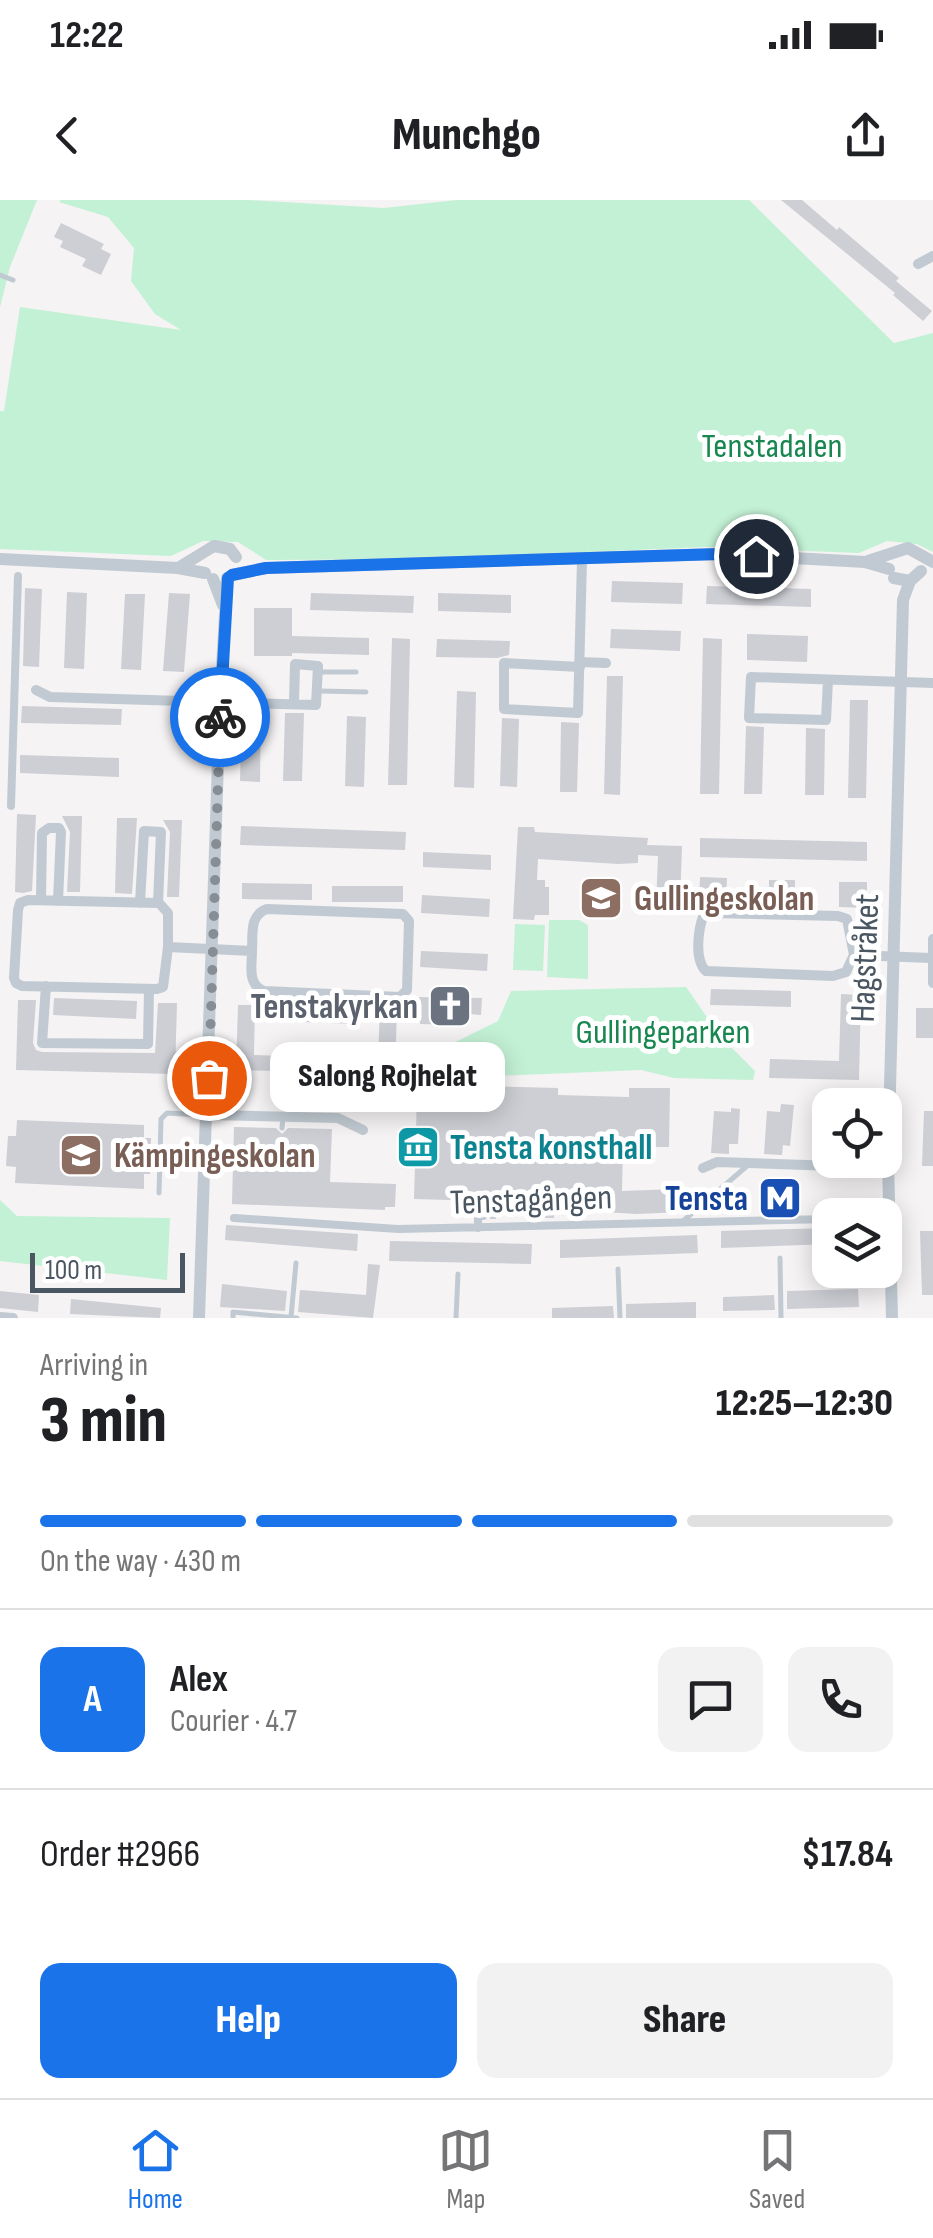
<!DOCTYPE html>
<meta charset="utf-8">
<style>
body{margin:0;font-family:"Sofia Sans Condensed",sans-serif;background:#f2f2f2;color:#202124;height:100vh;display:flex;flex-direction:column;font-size:38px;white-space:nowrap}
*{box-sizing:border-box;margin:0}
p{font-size:32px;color:#757577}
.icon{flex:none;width:55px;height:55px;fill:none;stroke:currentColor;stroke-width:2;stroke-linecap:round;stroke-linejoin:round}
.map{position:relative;height:1118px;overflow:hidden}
.drawer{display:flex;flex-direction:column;background:#fff;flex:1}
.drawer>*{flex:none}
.tools{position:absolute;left:812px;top:888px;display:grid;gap:20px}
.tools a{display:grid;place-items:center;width:90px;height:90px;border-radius:20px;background:#fff;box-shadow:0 5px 25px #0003;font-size:50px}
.scale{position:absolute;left:30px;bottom:25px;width:155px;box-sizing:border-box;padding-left:10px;border:5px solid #4a5661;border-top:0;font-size:28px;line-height:35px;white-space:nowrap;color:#4a5661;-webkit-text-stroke:8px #fff;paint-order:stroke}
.pin{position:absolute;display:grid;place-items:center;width:85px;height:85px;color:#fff;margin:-42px;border:5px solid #fff;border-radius:50%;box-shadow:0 2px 10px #0007}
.courier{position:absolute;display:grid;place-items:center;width:100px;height:100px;margin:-50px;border:8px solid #1a73e8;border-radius:50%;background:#fff;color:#222;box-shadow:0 2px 12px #0007}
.bubble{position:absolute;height:70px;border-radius:20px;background:#fff;box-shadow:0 5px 25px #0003;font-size:32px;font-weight:800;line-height:70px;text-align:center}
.overview em{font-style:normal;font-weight:800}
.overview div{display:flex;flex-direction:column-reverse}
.overview{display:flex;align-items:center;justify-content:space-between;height:170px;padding:0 40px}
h1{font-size:65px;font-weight:800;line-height:75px}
.bar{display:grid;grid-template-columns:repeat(4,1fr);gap:15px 10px;align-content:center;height:120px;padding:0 40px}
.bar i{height:12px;border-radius:8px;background:#e0e0e0}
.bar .on{background:#1a73e8}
.bar p{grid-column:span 4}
.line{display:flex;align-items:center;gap:25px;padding:0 40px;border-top:2px solid #e0e0e0}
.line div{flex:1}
.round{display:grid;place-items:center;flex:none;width:105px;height:105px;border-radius:20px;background:#f2f2f2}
.button{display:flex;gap:20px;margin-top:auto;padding:20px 40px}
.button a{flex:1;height:115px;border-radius:20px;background:#1a73e8;color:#fff;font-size:40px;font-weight:800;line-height:115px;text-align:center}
.button a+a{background:#f2f2f2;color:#202124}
.status{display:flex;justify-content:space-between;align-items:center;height:70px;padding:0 50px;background:#fff;direction:ltr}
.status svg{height:28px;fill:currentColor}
header{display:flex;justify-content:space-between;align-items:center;height:130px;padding:0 40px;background:#fff;font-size:45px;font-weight:800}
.tabs{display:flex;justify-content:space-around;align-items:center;height:140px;border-top:2px solid #e0e0e0;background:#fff;font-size:28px;color:#757577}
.tabs a{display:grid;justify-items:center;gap:5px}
.tabs .on{color:#1a73e8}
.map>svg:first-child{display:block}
.green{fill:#c3f1d5}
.building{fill:#cdcfd5}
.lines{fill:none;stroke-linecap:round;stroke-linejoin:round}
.service{stroke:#c1cad2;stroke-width:5}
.pedestrian{stroke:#c1cad2;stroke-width:8}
.minor{stroke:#c1cad2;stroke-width:10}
.tertiary{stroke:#c1cad2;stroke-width:12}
.done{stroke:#868d94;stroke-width:10;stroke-dasharray:0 18}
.route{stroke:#1a73e8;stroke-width:12}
.labels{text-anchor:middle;stroke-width:10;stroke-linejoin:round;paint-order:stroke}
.park-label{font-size:35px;fill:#17864f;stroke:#fff}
.education-label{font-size:35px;font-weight:bold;fill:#785e54;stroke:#fff;text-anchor:start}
.street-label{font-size:35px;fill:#4a5661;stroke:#fff}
.worship-label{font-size:35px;font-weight:bold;fill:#5b616d;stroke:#fff;text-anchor:end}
.culture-label{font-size:35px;font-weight:bold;fill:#0d838f;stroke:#fff;text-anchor:start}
.transit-label{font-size:35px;font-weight:bold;fill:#164399;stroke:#fff;text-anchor:end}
</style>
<div class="status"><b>12:22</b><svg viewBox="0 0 49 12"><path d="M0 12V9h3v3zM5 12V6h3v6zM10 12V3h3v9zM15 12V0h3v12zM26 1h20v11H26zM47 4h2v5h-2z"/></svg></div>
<header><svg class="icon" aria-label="back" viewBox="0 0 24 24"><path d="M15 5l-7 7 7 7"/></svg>Munchgo<svg class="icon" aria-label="share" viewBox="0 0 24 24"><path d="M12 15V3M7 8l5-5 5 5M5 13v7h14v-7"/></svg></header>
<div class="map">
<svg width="933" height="1118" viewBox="0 0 933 1118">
<rect width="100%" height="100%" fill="#f5f3f3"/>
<path class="green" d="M0,0H37L10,67L0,107Z
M61,0H249L384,8L457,0H749L894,143L933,133V352L917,344L887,341L859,353L706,347L422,359L266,360L238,342L203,341L171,356L0,349V211H4L20,107L181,130L155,114L131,81L134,48L108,17L59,2Z
M549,720H579L588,725V779L547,777Z
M515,724L545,725L543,771L513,770Z
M686,787L720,836L755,871L753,880L674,878L641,870L419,879L427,856L498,821L511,791Z
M0,1000L17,1016L170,1018L167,1080L0,1061Z"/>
<path class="building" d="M781,0H802L837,30L839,27L899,78L896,81L932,111L923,121L893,95L895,93Z
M61,23L104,44L101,49L111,54L101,75L82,66L86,59L60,47L63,41L54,37Z
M612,381L683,383L682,404L611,402Z
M707,386L811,389V407L706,404Z
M25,388L42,389L39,467L23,466Z
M67,392L87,393L84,469L64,468Z
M169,393L190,394L184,472L163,471Z
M311,393L414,396L413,413L310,410Z
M438,393L511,395V413L438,411Z
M125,394H145L141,470L121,469Z
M254,408H292V436L369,438V455L292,453V456H254Z
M611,429L681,431L680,451L610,448Z
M747,434L808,436L807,462L747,460Z
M392,438L410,439L407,585H388Z
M703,438L722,439L719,594H700Z
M437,439L510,441L509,455L497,458L436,457Z
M607,476H623L620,595L604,594Z
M457,491L476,492L474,588L454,587Z
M850,500H868L866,598H848Z
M22,506L122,509L121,525L21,523Z
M242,512H261L260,582L240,581Z
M285,513H304L302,581H283Z
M347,516L366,517L364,587L345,586Z
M502,518L519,519L517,587L500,586Z
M561,522L579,523L577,592H560Z
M746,526L764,527L762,594H744Z
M806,528L825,529L824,595H805Z
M20,555L119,558V577L20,573Z
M17,614L36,615L32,691L23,693L15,692Z
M62,616H82L80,692H67L70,632Z
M117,618H137L132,694L115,693Z
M163,620H182L179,697H167L170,632Z
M241,626L406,632L405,650L240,645Z
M518,627H534L535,632L648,638L647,645L682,646L680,707L656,706L658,656L638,655V663L618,664L538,659L537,680H545V687H549V715H535L534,720L513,719Z
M700,638L867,642V661L700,657Z
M423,652L491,655V670L423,667Z
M700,677L727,678L726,705L699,704Z
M769,680H795V706H769Z
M839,682H867V708L839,707Z
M242,683L312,684V700L242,699Z
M332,686H403V702H332Z
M422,695L490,699L489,717L421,713Z
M421,751L488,754L487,771L420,767Z
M711,789L791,791V807L710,805Z
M841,794L861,795L859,880L769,878L770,859L839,861Z
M419,797L482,798L481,815L469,814V820L454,819L453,825L420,824Z
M54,798L137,801L136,819L53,815Z
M18,800H36L33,843L36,850L42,852L155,853L158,803H177L175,874L16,870Z
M238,805H255L254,855L378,859L380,807L397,808L395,874L236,870Z
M272,805L360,808V824L272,821Z
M916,808H933V838H916Z
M485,886L558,888V895L629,897V888H670L669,947H623L622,991L677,989V992H687V1009L684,1012L636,1014L554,1009V1018H540L539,1010L497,1008L496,1019H490L489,1011L482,1008V1001L414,999L417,895L484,897Z
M781,904L794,905L790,946L783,945L782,955L764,954L767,911L780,912Z
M731,908L740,909L738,944H729V954L711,953L714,911L731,912Z
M924,911H933V966H922Z
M818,913H830V956L817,955Z
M17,920L144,925V938H151L150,974H144V989L15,983L16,967L6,966L8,936H16Z
M234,927L276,928L282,934L288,928L332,929L330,982L396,984L395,1007H385V1010L232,1004Z
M794,986L795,1008L766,1009V987Z
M226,1025L358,1034L357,1051L225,1040Z
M830,1028V1044L721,1048V1031Z
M920,1031H933V1095H922Z
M697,1035L698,1053L560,1058V1040Z
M390,1041L532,1044L531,1064L389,1061Z
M368,1064L380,1065L373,1118L298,1112L300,1090L366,1095Z
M222,1084L287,1091L285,1111L220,1107Z
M858,1089L859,1107L787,1109V1091Z
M0,1091L39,1095L38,1112L0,1108Z
M774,1095L775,1110L723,1111V1097Z
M71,1099L161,1108L160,1118L70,1114Z
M696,1102V1118H626V1104Z
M613,1106L614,1118H552V1108Z"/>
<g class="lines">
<path class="service" d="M0,75L13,80
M319,472H356
M319,491L366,492
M282,928L283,918
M159,993L161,919L167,913L202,915
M683,1021L747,966
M780,1058L781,1118
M618,1069L620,1118
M291,1117L296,1063
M233,1118V1112L297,1118
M456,1118L458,1074"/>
<path class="pedestrian" d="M11,606L18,376
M234,1018L398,1029L830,1019
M478,1028V1016H483"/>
<path class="minor" d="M918,64L933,56
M580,462L606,463
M580,467L504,463V509L578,513L582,360
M828,480L826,520L749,518L751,477L933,483
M36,490L50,497L316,505L318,466L295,464L294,503
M41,700L42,633L49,628H59L61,632L58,701
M140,703L144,631L161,632L158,703
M933,739V783
M168,747V713L159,703L28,700L20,703L18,710L14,778L16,783L22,786L157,789L163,787L168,747L252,751C253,734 249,715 267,709L403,714L409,721L407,790L400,797L264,791C247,784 252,766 252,751
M854,755L846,772L833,776L706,771C694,760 698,729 704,714L713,713L838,716L847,719L854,755L931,758
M46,786L42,843L148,844L149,789
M208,915L338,918L363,930
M703,968L717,962L835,966L888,963
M0,1117L13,1118"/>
<path class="tertiary" d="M0,359L178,368L205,373
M868,361L908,348L933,362
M178,368L214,346L230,349L236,357
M232,375L266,368L719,354L865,362L889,369
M894,378L910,381
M213,379L223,405
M199,1118L220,504L227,378
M892,1118L888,963L903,400L910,381L921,371"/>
</g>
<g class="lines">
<path class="done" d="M209,878L220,517"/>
<path class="route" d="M220,517L228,378L232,375L266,368L719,354L756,356"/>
</g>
<defs>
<g id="school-square" transform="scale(2.25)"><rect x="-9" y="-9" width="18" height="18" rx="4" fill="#8d6e63" stroke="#fff"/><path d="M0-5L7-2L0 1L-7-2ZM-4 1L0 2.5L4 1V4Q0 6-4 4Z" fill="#fff"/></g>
<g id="church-square" transform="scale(2.25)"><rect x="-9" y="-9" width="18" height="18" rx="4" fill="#6b7280" stroke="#fff"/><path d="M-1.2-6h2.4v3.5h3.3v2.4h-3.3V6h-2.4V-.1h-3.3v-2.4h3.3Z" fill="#fff"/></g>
<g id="museum-square" transform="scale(2.25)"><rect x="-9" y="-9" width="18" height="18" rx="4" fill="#0f9aa8" stroke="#fff"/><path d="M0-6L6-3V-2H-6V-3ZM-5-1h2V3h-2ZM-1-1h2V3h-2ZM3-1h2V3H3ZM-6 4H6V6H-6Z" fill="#fff"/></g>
<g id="metro-square" transform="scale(2.25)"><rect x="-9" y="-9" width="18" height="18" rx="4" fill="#1a4fb4" stroke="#fff"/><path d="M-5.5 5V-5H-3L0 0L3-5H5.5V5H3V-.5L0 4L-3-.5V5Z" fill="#fff"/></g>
</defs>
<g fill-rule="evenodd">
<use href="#school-square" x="601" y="698"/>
<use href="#church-square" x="450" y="806"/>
<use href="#museum-square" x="418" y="947"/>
<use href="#school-square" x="81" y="955"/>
<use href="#metro-square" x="780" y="998"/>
</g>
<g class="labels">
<g class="park-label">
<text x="772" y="257">Tenstadalen</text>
<text x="663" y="843">Gullingeparken</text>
</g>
<g class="education-label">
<text x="634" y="710">Gullingeskolan</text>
<text x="114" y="967">Kämpingeskolan</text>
</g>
<g class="street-label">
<text transform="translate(864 758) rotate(-88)" y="12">Hagstråket</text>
<text transform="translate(531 999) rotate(-2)" y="12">Tenstagången</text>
</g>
<g class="worship-label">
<text x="418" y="818">Tenstakyrkan</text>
</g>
<g class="culture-label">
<text x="450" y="959">Tensta konsthall</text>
</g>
<g class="transit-label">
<text x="748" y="1010">Tensta</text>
</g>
</g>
</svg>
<div class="tools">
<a><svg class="icon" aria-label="locate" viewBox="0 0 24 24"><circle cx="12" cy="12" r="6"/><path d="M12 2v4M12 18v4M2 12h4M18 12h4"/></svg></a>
<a><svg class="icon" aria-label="layers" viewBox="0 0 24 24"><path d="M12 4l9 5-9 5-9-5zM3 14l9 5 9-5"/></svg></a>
</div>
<div class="scale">100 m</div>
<div class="pin" style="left:209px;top:878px;background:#ea580c"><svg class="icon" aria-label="bag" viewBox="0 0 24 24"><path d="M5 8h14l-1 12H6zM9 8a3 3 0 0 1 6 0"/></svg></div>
<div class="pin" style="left:756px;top:356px;background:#1f2937"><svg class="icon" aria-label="home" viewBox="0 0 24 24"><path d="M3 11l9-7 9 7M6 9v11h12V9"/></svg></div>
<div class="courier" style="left:220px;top:517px"><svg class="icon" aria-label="bike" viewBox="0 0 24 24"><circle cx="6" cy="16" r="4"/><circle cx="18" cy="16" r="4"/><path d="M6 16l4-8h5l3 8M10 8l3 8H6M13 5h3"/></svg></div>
<div class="bubble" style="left:270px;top:842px;width:235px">Salong Rojhelat</div>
</div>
<section class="drawer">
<div class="overview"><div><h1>3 min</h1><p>Arriving in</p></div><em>12:25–12:30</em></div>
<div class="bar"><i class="on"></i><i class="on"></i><i class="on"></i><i></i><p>On the way · 430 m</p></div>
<div class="line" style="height:180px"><b class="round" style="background:#1a73e8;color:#fff">A</b><div><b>Alex</b><p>Courier · 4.7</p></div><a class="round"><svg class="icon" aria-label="chat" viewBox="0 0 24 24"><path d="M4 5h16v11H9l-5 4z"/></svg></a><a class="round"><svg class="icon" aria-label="phone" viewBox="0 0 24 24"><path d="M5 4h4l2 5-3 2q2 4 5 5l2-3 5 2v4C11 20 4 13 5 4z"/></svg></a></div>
<div class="line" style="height:130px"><div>Order #2966</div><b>$17.84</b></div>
<div class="button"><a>Help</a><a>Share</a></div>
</section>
<nav class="tabs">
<a class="on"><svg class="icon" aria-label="home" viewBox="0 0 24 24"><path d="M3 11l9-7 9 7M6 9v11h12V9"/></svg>Home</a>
<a><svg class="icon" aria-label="map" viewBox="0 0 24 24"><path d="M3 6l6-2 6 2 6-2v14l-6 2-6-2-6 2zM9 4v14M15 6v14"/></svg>Map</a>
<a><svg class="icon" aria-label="saved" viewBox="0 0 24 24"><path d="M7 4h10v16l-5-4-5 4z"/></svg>Saved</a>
</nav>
